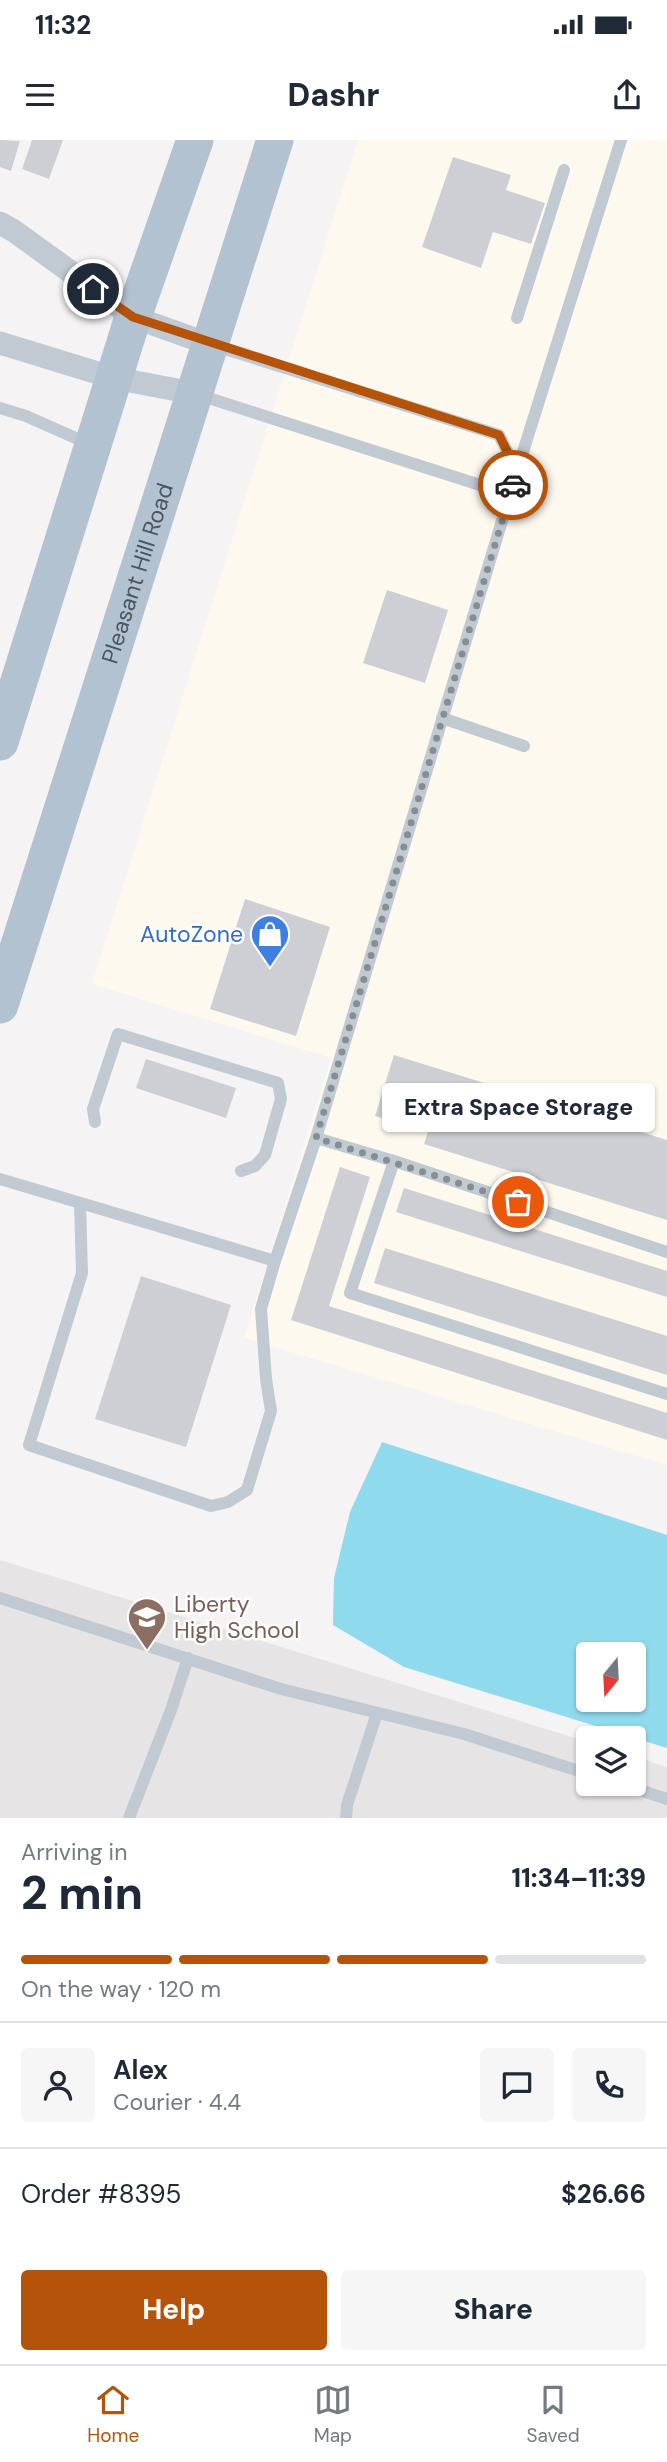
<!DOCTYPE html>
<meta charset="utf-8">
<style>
body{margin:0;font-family:"DM Sans",sans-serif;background:#f6f6f7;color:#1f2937;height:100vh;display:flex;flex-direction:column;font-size:26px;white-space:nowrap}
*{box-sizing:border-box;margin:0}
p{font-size:23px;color:#747a83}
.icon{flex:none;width:38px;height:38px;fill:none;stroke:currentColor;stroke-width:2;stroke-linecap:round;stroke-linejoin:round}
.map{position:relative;height:1678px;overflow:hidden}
.side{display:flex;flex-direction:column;background:#fff;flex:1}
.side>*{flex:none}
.needle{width:46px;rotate:198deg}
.buttons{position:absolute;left:576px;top:1502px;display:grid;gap:14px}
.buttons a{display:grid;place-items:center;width:70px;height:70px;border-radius:7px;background:#fff;box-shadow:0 2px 5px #0004;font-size:35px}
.pin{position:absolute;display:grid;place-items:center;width:60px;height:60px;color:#fff;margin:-30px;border:4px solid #fff;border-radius:50%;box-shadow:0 2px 7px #0007}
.courier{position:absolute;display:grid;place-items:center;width:70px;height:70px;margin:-35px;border:5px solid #b45309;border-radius:50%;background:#fff;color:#222;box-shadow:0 2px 9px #0007}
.bubble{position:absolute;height:49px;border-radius:7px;background:#fff;box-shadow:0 2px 5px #0004;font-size:23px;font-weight:800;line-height:49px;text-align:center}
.summary em{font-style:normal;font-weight:800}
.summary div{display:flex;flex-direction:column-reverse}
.summary{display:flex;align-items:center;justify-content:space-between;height:119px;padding:0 21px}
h1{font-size:46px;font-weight:800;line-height:52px}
.bar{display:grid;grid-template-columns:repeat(4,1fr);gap:10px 7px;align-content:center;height:84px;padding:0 21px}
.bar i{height:9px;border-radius:5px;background:#e0e1e3}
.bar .on{background:#b45309}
.bar p{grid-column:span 4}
.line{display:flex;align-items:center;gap:18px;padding:0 21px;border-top:2px solid #e0e1e3}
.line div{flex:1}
.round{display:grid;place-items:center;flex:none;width:74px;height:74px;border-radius:7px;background:#f6f6f7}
.primary-button{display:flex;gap:14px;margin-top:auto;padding:14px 21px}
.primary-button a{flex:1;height:80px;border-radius:7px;background:#b45309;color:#fff;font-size:28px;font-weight:800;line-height:80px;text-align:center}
.primary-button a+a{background:#f6f6f7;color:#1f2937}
.status{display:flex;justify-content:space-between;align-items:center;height:49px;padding:0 35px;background:#fff;direction:ltr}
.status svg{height:19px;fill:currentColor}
header{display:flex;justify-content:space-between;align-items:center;height:91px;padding:0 21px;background:#fff;font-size:32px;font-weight:800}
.tab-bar{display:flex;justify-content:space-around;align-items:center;height:98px;border-top:2px solid #e0e1e3;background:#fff;font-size:19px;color:#747a83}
.tab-bar a{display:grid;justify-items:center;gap:4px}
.tab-bar .on{color:#b45309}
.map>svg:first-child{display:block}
.commercial{fill:#fdf9ef}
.education{fill:#e6e4e5}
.water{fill:#90daee;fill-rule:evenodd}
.building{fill:#cdcfd5}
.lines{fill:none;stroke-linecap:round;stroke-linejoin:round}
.service{stroke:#c1cad2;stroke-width:12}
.minor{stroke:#c1cad2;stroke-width:23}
.primary{stroke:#b3c2d1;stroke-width:37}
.done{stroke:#868d94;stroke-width:7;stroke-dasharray:0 12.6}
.route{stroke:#b45309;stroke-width:9}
.labels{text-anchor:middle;stroke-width:5;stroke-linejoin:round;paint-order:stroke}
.street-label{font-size:23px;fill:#4a5661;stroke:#fff}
.shop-label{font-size:23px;fill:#366cbe;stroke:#fff;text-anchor:end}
.education-label{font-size:23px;fill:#785e54;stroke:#fff;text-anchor:start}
</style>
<div class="status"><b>11:32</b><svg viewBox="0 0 49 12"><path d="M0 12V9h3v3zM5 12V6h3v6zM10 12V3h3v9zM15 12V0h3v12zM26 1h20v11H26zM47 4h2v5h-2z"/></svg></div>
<header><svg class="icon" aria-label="menu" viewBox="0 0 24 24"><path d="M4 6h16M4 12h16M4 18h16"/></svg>Dashr<svg class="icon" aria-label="share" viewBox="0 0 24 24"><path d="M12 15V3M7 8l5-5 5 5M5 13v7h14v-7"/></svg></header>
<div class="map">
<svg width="667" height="1678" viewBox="0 0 667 1678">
<rect width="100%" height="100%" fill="#f5f3f3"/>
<path class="commercial" d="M358,0H667V1325L244,1198L331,918L92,844Z"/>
<path class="education" d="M0,1420L588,1602V1643H634V1616L667,1627V1678H0Z"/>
<path class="water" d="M382,1302L667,1395V1608L404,1527L333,1485L334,1438L350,1372ZM588,1514H634V1559H588Z"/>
<path class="building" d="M0,0L20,1L11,31L0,27Z
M32,0H63L49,39L22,29Z
M453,17L511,35L506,50L545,63L531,104L493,92L481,128L422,107Z
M387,450L448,470L425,543L363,523Z
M245,759L330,787L296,896L210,869Z
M394,915L667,1000V1080L424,1004L428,992L375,976Z
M146,919L236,948L226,978L136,948Z
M340,1027L370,1037L329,1166L667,1273V1300L291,1180Z
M404,1048L667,1131V1157L396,1072Z
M385,1108L667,1196V1235L374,1143Z
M141,1136L231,1165L186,1307L95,1279Z"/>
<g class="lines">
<path class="service" d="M517,178L564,30
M196,254L480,345L517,331L499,295L212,205
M0,268L26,276L89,304
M442,578L524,606
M95,982L93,969L118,894L278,943L281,959L265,1015L255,1026L241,1031
M316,998L394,1021L667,1112
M394,1021L350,1153L667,1254
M0,1039L275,1121L316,998L517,331L621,0
M80,1063L82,1133L29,1305L211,1366L228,1362L247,1350L271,1271L266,1239L261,1169L275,1121
M0,1458L281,1549L464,1594L588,1634
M618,1643L667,1659
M129,1678L171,1570L188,1518
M346,1678L347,1665L377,1573"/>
<path class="minor" d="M0,83L14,91L133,177L209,204
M0,203L114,238L193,253"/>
<g class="primary">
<path d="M0,602L133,177L195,0"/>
<path id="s1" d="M0,865L275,0"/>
</g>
</g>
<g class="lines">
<path class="done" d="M513,345L316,998L518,1062"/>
<path class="route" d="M93,149L133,177L499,295L517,331L513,345"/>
</g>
<defs>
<g id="shop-pin" transform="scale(2.0125)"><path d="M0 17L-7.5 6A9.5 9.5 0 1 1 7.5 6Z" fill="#3f7fe0" stroke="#fff"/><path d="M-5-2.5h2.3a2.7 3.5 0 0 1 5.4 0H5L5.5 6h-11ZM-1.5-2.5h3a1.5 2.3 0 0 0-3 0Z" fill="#fff"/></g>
<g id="school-pin" transform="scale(2.0125)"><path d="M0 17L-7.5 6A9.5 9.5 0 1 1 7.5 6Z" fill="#8d6e63" stroke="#fff"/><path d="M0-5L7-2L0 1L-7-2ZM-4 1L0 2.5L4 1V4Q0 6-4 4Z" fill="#fff"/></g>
</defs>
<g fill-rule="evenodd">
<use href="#shop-pin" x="270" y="794"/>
<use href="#school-pin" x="147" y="1477"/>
</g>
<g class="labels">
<g class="street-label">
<text dy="8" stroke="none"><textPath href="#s1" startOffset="453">Pleasant Hill Road</textPath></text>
</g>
<g class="shop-label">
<text x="243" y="802">AutoZone</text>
</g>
<g class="education-label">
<text x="174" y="1472">Liberty<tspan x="174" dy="26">High School</tspan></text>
</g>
</g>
</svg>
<div class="buttons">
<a><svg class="needle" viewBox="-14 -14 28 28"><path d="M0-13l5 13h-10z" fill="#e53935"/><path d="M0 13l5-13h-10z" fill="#747a83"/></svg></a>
<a><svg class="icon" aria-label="layers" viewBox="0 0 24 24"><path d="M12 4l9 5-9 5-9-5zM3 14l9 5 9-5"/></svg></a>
</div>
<div class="pin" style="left:518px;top:1062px;background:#ea580c"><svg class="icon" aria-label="bag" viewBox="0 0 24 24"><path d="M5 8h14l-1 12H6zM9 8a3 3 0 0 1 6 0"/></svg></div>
<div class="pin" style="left:93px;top:149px;background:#1f2937"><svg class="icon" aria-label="home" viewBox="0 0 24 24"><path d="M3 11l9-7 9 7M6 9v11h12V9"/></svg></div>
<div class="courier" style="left:513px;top:345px"><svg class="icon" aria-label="car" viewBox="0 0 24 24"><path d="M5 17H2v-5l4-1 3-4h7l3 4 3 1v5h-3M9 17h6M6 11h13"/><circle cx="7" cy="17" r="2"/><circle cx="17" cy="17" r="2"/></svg></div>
<div class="bubble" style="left:382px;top:943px;width:273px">Extra Space Storage</div>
</div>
<section class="side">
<div class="summary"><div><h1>2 min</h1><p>Arriving in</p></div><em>11:34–11:39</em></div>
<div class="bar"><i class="on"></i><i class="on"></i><i class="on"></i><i></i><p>On the way · 120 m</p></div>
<div class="line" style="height:126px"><a class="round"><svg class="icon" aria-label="person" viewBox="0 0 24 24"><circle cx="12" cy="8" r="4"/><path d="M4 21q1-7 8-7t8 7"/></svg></a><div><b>Alex</b><p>Courier · 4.4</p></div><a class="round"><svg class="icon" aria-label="chat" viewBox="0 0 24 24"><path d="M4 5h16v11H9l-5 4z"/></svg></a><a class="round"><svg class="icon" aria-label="phone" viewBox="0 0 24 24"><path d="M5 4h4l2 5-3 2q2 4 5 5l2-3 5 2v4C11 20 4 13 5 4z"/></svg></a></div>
<div class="line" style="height:91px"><div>Order #8395</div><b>$26.66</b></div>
<div class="primary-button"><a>Help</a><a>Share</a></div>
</section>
<nav class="tab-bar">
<a class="on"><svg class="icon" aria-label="home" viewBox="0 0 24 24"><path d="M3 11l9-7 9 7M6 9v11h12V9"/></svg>Home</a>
<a><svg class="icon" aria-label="map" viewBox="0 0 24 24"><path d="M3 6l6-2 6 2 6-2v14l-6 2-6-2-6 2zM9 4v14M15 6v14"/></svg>Map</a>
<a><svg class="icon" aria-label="saved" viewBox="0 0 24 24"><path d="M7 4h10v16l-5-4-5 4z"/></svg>Saved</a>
</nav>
